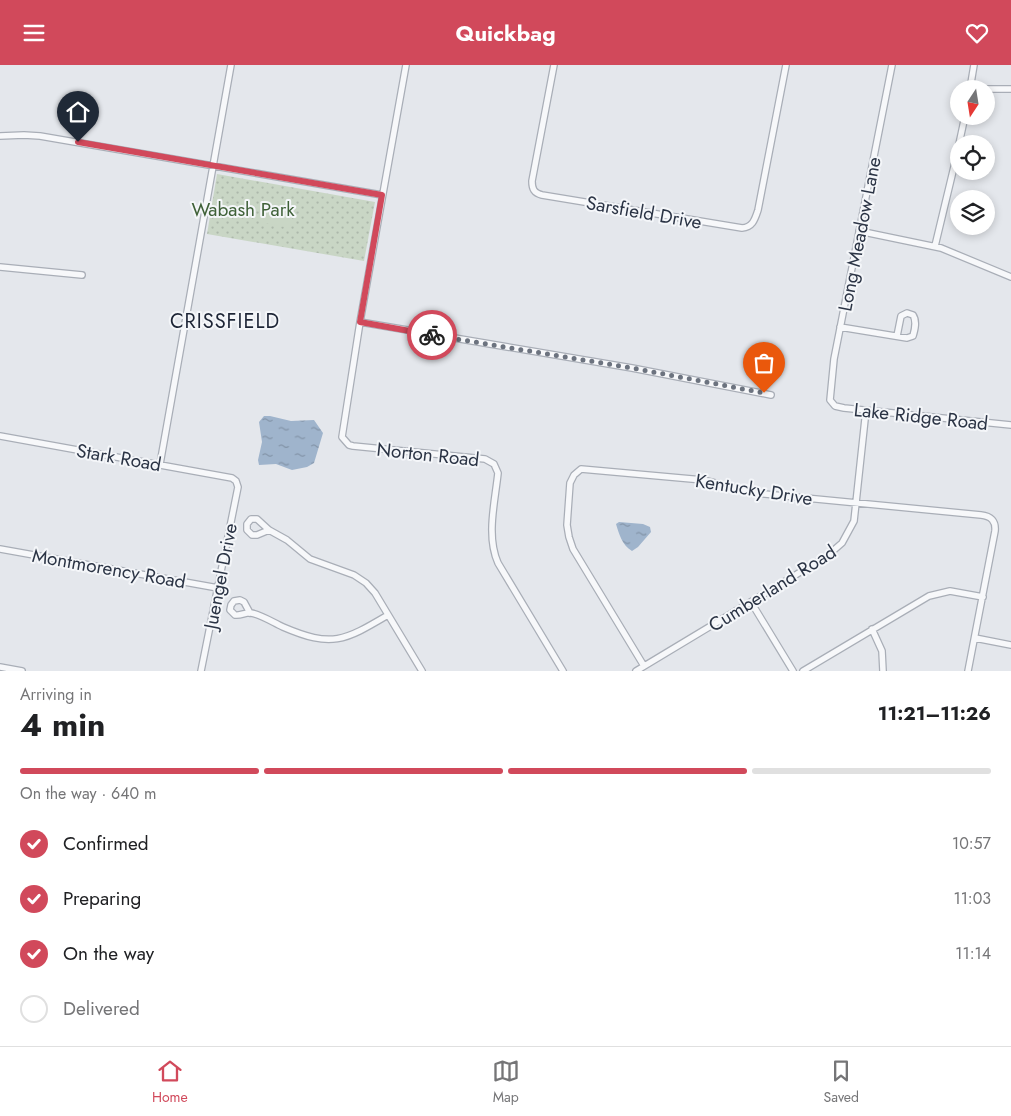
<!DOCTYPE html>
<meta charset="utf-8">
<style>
body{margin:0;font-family:Jost,sans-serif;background:#f2f2f2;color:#202124;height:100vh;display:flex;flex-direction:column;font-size:19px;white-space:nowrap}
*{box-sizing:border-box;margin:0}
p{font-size:16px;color:#757577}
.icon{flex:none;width:28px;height:28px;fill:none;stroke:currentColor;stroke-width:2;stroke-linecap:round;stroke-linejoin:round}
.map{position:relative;height:606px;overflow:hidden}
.drawer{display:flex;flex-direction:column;background:#fff;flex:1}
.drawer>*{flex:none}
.needle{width:32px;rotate:192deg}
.controls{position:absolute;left:950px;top:15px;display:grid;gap:10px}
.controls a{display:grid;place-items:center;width:45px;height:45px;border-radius:50%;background:#fff;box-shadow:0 2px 8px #0003;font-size:25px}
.pin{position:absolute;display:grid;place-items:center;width:42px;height:42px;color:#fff;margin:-51px -21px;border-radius:50% 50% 50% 0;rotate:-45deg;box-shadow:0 0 5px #0007}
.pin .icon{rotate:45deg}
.courier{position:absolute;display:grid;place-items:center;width:50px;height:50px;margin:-25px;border:4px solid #d1495b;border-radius:50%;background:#fff;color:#222;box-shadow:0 1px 6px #0007}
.summary em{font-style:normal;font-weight:700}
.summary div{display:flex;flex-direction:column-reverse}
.summary{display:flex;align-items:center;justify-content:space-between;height:85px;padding:0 20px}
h1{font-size:32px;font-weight:700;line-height:38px}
.bar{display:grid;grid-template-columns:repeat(4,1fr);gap:8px 5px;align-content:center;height:60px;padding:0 20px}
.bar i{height:6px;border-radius:4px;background:#e0e0e0}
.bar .selected{background:#d1495b}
.bar p{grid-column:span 4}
ol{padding:0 20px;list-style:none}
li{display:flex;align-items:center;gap:15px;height:55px}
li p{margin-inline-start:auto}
li .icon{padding:5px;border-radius:50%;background:#d1495b;color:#fff;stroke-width:4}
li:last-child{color:#757577}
li i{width:28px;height:28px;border:2px solid #e0e0e0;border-radius:50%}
header{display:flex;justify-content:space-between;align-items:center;height:65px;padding:0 20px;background:#d1495b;color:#fff;font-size:22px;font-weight:700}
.menu{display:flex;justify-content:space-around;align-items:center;height:70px;border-top:1px solid #e0e0e0;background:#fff;font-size:14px;color:#757577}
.menu a{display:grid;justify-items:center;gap:2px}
.menu .selected{color:#d1495b}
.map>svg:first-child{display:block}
.park{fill:url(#park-dots)}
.garden{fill:#c9d6c5}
.water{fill:url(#water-ripples)}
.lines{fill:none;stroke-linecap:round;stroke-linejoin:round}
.street-casing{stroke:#a9aeb7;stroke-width:8}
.street{stroke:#f7f8fa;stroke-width:5.5}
.done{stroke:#6c737f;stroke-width:5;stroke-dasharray:0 9}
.route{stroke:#d1495b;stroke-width:6}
.labels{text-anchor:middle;stroke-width:4;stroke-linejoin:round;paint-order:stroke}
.park-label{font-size:19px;fill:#3f6138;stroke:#f4f6f9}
.street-label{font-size:19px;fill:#2b3445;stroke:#f4f6f9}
.neighbourhood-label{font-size:20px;letter-spacing:1px;fill:#1d2536;stroke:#f4f6f9}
</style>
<header><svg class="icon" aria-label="menu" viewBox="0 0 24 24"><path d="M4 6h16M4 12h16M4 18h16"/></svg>Quickbag<svg class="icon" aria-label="heart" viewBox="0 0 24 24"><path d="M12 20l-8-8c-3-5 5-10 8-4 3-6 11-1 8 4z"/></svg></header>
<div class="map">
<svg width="1011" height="606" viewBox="0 0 1011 606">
<defs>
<pattern id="park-dots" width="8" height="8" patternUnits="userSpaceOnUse" patternTransform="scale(1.25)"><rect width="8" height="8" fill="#c9d6c5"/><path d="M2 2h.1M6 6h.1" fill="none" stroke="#adb8ab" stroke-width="1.8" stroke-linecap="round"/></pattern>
<pattern id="water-ripples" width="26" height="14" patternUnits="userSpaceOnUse" patternTransform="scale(1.25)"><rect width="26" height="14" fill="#9fb4cc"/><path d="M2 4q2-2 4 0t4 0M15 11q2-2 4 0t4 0" fill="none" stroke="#8293a7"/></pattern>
</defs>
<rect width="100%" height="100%" fill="#e4e7ec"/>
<path class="park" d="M217,109L375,137L364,196L207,169Z"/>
<path class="garden" d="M263,134L284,137L283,142L294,144L290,163L259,157Z"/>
<path class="water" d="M264,351H270L291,356L314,355L323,368L314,398L307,402L292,405L276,399L259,400L258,395L262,377L259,357Z
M619,457L643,459L650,462L651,467L638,482L632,486C622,480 619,469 616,459Z"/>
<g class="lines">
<g class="street-casing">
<path id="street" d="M406,0L360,257L342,372L349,380L353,381L485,394L494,399L498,408C495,437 486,471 498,498L563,606
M554,0L532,116C532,124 534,128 542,130L742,163C753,162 755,154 758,145L786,0
M892,0L834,294L830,335L835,341L844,343L1011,360
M970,22L982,24
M970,24L974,0
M986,24H1011
M0,71L24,70L40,71L382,130
M959,79L965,51
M859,166L941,183L1011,212
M935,181L959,81
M0,202L82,210
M360,257L632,303L771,330
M840,262L907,273L913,271C915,264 917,256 913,250L907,248L901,251L897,271
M0,371L232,413L236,416L238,422L201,606
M160,399L231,0
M269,465L257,470H252L247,465V459L251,454H257L269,465L287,475L310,494L354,510L366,518L375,528L422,606
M0,484L218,523
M751,537L793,606
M250,548L244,537L240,535L234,536L231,540L230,545L235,550C241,551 246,547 251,548C260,549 274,558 283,562C332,583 344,576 388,550
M872,564L882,586L883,606
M975,573L1011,580
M644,601L573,484L569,472L567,460L570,418L574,410L581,404L703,415L755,428L981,450C991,451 996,456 995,466L968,606
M0,602L22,606
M636,606L827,491L842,478L854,456L866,345
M803,606L929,531L950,526L983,532"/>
</g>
<use href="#street" class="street"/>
</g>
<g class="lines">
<path class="done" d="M432,270L632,303L764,328"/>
<path class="route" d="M78,77L382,130L360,257L432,270"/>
</g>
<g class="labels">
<g class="park-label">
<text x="243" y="151">Wabash Park</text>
</g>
<g class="street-label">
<text transform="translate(644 147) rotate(10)" y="7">Sarsfield Drive</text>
<text transform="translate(859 169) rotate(-79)" y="7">Long Meadow Lane</text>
<text transform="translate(921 351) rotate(6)" y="7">Lake Ridge Road</text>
<text transform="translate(428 389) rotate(6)" y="7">Norton Road</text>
<text transform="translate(119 392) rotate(10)" y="7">Stark Road</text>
<text transform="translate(754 424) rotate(9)" y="7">Kentucky Drive</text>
<text transform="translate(109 503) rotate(10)" y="7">Montmorency Road</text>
<text transform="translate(220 511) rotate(-79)" y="7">Juengel Drive</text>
<text transform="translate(772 523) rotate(-32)" y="7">Cumberland Road</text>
</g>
<g class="neighbourhood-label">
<text x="225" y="263">CRISSFIELD</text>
</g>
</g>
</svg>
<div class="controls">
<a><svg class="needle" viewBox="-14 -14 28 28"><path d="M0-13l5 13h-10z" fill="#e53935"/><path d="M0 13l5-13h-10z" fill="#757577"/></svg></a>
<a><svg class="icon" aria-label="locate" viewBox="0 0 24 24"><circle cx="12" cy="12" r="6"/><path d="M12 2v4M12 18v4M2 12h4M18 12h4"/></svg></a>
<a><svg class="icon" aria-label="layers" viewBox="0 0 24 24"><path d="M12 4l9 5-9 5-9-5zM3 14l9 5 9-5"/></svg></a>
</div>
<div class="pin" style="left:764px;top:328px;background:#ea580c"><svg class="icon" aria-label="bag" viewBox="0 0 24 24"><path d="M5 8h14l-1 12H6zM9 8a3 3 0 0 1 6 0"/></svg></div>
<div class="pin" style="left:78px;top:77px;background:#1f2937"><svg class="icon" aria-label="home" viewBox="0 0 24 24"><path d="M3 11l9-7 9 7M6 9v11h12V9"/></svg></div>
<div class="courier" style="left:432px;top:270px"><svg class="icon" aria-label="bike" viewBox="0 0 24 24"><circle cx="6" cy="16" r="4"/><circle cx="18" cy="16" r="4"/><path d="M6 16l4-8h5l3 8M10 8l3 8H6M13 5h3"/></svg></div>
</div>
<section class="drawer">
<div class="summary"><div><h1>4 min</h1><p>Arriving in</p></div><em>11:21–11:26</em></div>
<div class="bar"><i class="selected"></i><i class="selected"></i><i class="selected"></i><i></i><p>On the way · 640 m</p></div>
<ol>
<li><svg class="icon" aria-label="check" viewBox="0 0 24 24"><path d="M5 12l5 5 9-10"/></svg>Confirmed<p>10:57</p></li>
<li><svg class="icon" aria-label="check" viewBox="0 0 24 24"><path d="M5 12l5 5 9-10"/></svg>Preparing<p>11:03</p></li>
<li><svg class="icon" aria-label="check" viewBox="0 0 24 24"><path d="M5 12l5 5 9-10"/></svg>On the way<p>11:14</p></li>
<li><i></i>Delivered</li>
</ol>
</section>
<nav class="menu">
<a class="selected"><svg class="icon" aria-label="home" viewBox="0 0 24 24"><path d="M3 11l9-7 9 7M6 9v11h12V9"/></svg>Home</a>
<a><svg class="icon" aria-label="map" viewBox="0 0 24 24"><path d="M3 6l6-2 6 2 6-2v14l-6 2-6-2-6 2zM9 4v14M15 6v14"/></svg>Map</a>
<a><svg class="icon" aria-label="saved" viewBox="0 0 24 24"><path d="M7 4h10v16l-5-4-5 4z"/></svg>Saved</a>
</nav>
